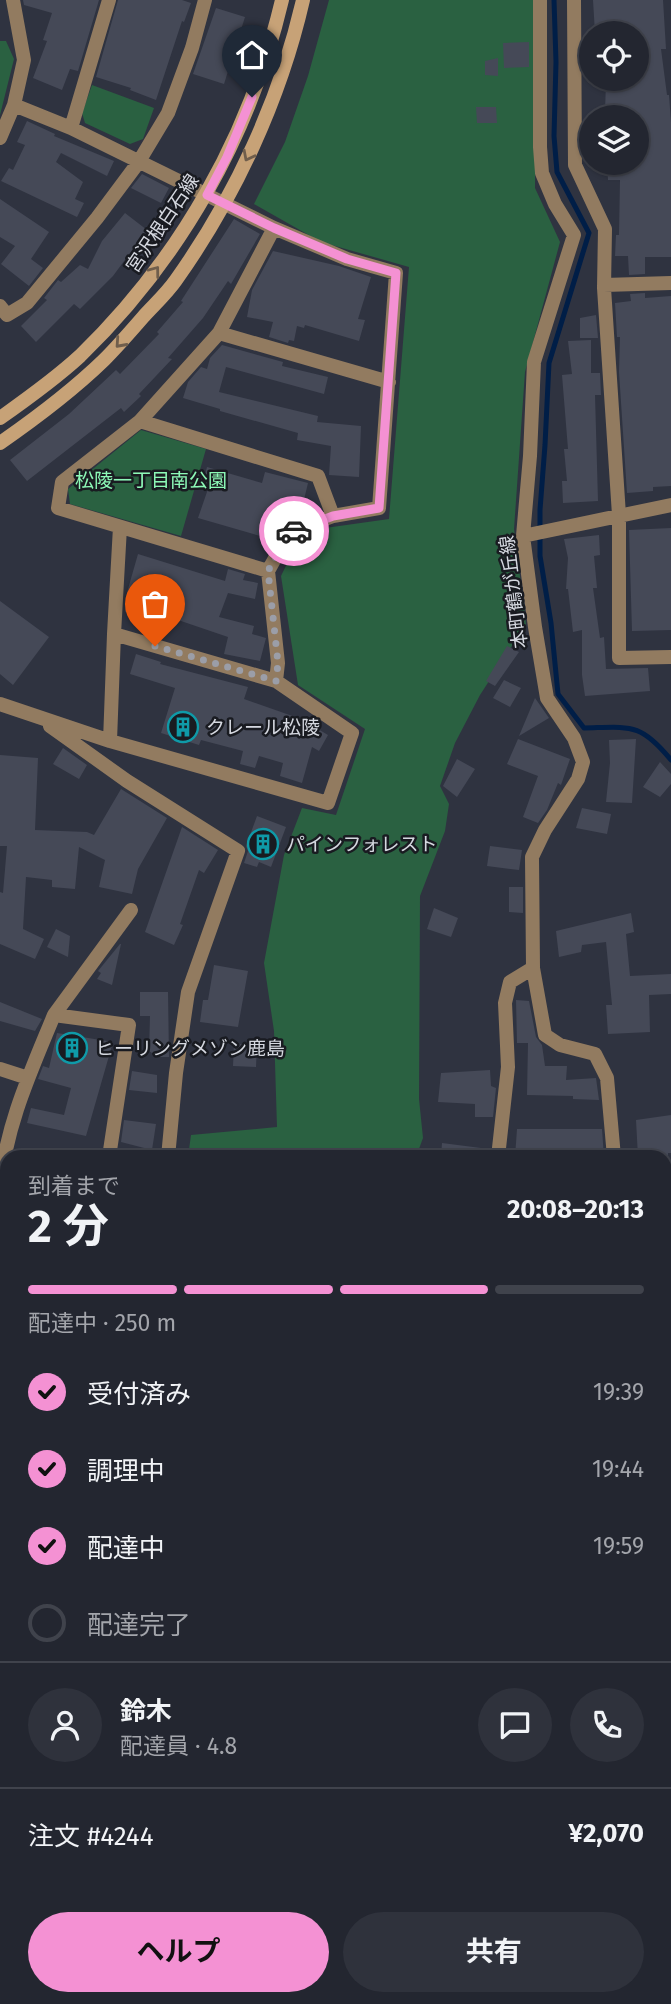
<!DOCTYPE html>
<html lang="ja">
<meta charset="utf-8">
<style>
body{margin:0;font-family:"Fira Sans","Noto Sans JP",sans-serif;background:#2f323c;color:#f1f3f6;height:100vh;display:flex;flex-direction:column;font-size:26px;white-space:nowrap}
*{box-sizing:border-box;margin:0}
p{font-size:23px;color:#a3a5ab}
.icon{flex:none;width:38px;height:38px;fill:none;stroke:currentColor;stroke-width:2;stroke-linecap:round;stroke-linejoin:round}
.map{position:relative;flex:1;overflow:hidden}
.panel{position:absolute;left:0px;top:1150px;width:672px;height:856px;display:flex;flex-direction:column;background:#232630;border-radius:21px 21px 0 0;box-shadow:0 2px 5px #0004,0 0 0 2px #40434c}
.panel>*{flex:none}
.controls{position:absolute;left:579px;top:21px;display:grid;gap:14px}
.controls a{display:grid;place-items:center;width:70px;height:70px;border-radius:50%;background:#232630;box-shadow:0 2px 5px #0004,0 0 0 2px #40434c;font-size:35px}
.pin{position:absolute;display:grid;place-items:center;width:60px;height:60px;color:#fff;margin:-72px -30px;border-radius:50% 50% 50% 0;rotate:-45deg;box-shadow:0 0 7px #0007}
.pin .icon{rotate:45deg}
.courier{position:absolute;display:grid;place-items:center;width:70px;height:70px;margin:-35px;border:5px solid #f491d3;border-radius:50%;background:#fff;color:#222;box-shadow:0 2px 9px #0007}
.head em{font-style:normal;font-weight:700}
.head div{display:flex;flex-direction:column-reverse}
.head{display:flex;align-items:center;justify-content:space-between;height:119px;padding:0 28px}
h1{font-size:46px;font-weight:700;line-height:52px}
.bar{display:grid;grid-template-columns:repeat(4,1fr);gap:10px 7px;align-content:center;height:84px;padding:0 28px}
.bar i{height:9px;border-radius:5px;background:#40434c}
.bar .selected{background:#f491d3}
.bar p{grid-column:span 4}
.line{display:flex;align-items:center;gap:18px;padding:0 28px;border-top:2px solid #40434c}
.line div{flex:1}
.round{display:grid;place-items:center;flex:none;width:74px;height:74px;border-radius:37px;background:#2f323c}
ol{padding:0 28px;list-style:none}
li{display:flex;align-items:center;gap:21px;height:77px}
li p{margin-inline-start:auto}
li .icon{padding:7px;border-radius:50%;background:#f491d3;color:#111;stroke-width:4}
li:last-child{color:#a3a5ab}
li i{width:38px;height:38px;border:4px solid #40434c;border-radius:50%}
.cta{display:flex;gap:14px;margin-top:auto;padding:14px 28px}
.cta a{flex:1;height:80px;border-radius:42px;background:#f491d3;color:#111;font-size:28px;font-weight:700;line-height:80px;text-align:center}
.cta a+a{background:#2f323c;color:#f1f3f6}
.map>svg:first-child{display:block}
.green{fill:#2a6141}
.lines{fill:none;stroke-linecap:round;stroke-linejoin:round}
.stream{stroke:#001e47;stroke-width:5}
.building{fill:#454957}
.street{stroke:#927b60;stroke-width:14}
.secondary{stroke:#c7a277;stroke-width:14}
.oneway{stroke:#705e4c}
.done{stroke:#9b9ea8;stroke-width:7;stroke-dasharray:0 12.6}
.route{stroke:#f491d3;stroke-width:9}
.labels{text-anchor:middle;stroke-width:5;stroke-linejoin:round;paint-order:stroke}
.street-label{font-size:19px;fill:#d5d8e0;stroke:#191b21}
.park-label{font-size:19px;fill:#8df9b7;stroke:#191b21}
.poi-label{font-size:19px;fill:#d5d8e0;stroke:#191b21;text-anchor:start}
</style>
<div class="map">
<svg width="671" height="2004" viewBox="0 0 671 2004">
<rect width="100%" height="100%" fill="#2f3340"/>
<path class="green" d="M329,0H536L535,188L560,242L525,372L514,529L526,624L480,695L455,743L440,786L449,804L445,831L420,896L419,1099L423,1138L416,1157H188L191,1135L277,1127L274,1031L264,963L284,855L302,808L336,815L365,729L298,685L281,576L298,541L325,528L389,519L409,267L321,242L254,204L285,142L308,76Z
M0,41H6L14,59L0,115Z
M92,85L154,108L143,139L130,144L85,123L82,113Z
M141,430L206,449L181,536L70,504L68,489Z
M0,1519L7,1526V1771H0Z"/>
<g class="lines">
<path class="stream" d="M554,0L556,62L554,136L557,172L589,233L549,363L545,445L540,510V556L551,623L558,694L584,728C630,727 640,722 671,760"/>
</g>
<path class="building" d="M23,0H99L78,71L70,69L62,90L33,78L47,41L43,40L52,13L24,5Z
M118,0H182L191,3L184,22L182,21L156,100L130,90L131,88L96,77Z
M593,0H663L666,49H661L667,95H669L671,122V257H645V274L629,275L628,256H615L616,235H619L620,180H608L607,163H637V159H642L641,117L605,114L606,79H637V33H595Z
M216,8L245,17L224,84L193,74Z
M529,42V67L504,68L503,43Z
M498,58V76L485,75V61Z
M476,107H496L497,123H477Z
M27,121L55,134L54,136L114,161L107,176L61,153L56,162L83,182L75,199L84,203L77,217L1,181L9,168L13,170L25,145L17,142Z
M142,174L169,188L161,203L131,188Z
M0,199L49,232L31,259L43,268L29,286L1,264L15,246L0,237Z
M125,213L147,230L113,276L80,309L74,304L36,342L21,326L47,300L44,298L58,280L61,282L80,265L88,269L102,241Z
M234,219L260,234L231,284L228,281L203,318L168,358L172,359L139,394L141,396L124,412L121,408L27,481L10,460L69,414L116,370L120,374L159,334L157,332L183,302L181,301Z
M273,251L339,266L371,277L358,319L365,320L359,341L305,325L304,328L297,326L294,341L289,340L288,343L269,337L273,322L247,317L252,290Z
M645,293V298L671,296V486L653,487V491L627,493L619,372L620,337H617L615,303L631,301L630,294Z
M596,315L598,338H580V318Z
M591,340V373H600L601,395H595L598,501L563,503L562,481H567L564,449H568L562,375L572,374L568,341Z
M222,345L283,362L282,366L328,377L324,394L226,367L219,392L318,416L317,422L361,426L359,477L329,475L331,446L297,440L298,433L220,411V409L183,398L188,382L201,367L207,369L210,358Z
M207,467L262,483L265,472L308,483L303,504L292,510L278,506L267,538L198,518L208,489L202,487Z
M671,528V630L632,631L629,530Z
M599,535L600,555L594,556L597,588H593L600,638L604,637L606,669L648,668L650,691L585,696L582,675V630L573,632L568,589H566L568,558L564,539Z
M138,554L225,581L228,569L245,574L243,580L258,583L255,599L228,593L219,617L254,626L252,634L266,638L260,661L224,654L228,637L181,621L147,614L146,618L125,612L126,596Z
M0,601L49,637L13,685L0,674Z
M507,646L519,652L495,686L486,681Z
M136,654L161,662L160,664L248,687L244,699L301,719L328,735L319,751L312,747L302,783L280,776L283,763L259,756L255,768L240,764L243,751L201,740L199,745L161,733L175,688L130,674Z
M504,680L521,688L510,707L493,698Z
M535,698L549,718L519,736Z
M518,739L570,759L561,785L558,783L547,810L538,823L523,817L538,776L507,764Z
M636,739L632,803L606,802L610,763L609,740Z
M63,748L87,765L79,779L53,764Z
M0,755L38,758L35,830L87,832L94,835L121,789L167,818L138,869L132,894L99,887L105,860L79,847L75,889L52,887V880L26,877L23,929L44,939L35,959L0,944V892L3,893L7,846H0Z
M457,759L475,769L457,797L443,786Z
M660,762L671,774V784L660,797L643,787Z
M582,808L611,814L607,834L576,828Z
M257,816L286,827L271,867L259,862L257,867L244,863L248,851L246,846Z
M182,827L218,850L204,873L199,870L180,924L183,925L174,945L145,932Z
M490,846L522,850L519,870L487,866Z
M509,887H523V913L509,912Z
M434,908L458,918L451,937L427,929Z
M631,913L634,932L626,934L630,976L671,974V994L649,995L650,1032L608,1034L606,1005H612L606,942L582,945L581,952L559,957L556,931Z
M56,929L70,936L68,957L47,947Z
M120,944H121L112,985L97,979L101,973L98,971Z
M214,965L248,971L238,1027L200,1022L203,1000H208Z
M140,992H168L169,1057H158L149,1051L150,1016H140Z
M516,1000L529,1001L536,1037L542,1045L545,1066H567L566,1080L596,1078L599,1100L573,1099V1096L527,1095L528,1043H517Z
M0,1002L42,1019L35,1031L0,1021Z
M57,1033L113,1042L86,1136L27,1123L31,1108L64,1115L71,1088L38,1079L43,1066L49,1068Z
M234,1044H257L256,1067L233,1066Z
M490,1070L491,1086L496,1088L493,1117H475V1104L438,1102L441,1073Z
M132,1071L157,1075V1093L129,1090Z
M671,1115V1153H668V1157H638L636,1120Z
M124,1120L156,1124L152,1150L121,1142Z
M517,1129H602L604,1157H515Z
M442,1143L481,1148V1157H441Z"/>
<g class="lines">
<path class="street" d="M13,0L24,60L14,105L71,128L274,228L347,259L396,273L379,508L333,516L289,533L268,571L278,663L276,681
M574,0L575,165L605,229L604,288L619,515V658L671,657
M71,128L109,0
M0,138L14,105
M604,285L671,283
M0,306L7,315L27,303L97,218L138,163L168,113L192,48L205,0
M219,333L389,382
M140,421L318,476L333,516
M523,536L671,505
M268,571L58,508L62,482L140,421L219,333L274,228
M0,704L110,741L328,803L352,733L276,681L114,634L120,527
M50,726L127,781L238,851L188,992L176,1073L168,1157
M110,741L114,634
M533,968L545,1035L560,1045L595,1054L607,1078L614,1157
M54,1015L131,910
M0,1069L28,1078
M498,1157L508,1067L505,1003L510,982L533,968L532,857L545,830L578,779L583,762L574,738L547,698L535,627L523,536L530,456L534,362L574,235L555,204L542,173L540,147V0
M0,1189C5,1127 31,1071 54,1015L129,1025L109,1157
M0,1251L1,1331
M665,1411H671
M0,1511L7,1518
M0,1722L7,1715
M11,2004L15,1998
M217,2004L218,1998
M505,2004L506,1998"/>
<path class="secondary" d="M0,418C27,399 55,379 80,356C180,259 250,136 282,0
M0,443C36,418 72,391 104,360C118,346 131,331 144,316C154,305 167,293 176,280C235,197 280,100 303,0
M665,1734L671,1733
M0,1783H7"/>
</g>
<defs><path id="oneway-chevron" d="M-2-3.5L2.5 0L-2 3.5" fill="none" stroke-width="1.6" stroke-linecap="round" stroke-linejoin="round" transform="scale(1.75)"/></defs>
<g class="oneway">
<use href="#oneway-chevron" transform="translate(248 156) rotate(117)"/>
<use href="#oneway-chevron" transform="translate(155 271) rotate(-53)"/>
<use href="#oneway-chevron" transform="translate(120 343) rotate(132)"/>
</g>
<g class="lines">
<path class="done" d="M155,646L276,681L278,663L268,571L289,533L294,531"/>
<path class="route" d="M252,97L227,157L207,195L274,228L347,259L396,273L379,508L333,516L294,531"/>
</g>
<defs>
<g id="building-ring" transform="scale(1.575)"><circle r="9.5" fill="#191b21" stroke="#0f9aa8" stroke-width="1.5"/><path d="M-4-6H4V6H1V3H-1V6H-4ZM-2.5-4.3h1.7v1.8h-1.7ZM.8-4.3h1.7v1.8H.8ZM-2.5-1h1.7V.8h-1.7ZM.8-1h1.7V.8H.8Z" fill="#0f9aa8"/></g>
</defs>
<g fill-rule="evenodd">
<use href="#building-ring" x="183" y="727"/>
<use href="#building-ring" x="263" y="844"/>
<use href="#building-ring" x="72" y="1048"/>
</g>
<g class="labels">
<g class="street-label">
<text transform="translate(162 223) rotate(-56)" y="7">宮沢根白石線</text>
<text transform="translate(513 592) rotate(-97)" y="7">本町鶴が丘線</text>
</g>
<g class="park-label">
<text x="151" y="487">松陵一丁目南公園</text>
</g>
<g class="poi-label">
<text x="206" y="734">クレール松陵</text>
<text x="286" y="851">パインフォレスト</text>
<text x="95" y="1055">ヒーリングメゾン鹿島</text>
</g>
</g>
</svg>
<div class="controls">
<a><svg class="icon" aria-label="locate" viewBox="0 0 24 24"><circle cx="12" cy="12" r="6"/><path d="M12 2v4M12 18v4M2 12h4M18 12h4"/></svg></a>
<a><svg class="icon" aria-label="layers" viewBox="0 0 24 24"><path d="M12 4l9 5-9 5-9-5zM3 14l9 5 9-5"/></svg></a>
</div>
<div class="pin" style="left:155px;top:646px;background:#ea580c"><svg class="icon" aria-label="bag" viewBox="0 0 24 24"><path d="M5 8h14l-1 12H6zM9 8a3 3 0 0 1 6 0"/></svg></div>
<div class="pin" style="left:252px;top:97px;background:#1f2937"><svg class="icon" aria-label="home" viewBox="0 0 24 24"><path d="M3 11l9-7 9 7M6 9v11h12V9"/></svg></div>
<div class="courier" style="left:294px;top:531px"><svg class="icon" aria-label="car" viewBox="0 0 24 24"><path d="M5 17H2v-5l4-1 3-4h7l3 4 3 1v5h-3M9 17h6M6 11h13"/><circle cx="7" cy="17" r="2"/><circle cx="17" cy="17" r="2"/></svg></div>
<section class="panel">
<div class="head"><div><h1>2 分</h1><p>到着まで</p></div><em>20:08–20:13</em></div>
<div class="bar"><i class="selected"></i><i class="selected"></i><i class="selected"></i><i></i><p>配達中 · 250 m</p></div>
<ol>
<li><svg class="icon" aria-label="check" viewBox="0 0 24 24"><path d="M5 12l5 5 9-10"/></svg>受付済み<p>19:39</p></li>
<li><svg class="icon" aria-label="check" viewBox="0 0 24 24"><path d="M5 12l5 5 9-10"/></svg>調理中<p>19:44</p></li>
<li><svg class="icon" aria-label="check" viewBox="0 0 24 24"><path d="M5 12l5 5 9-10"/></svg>配達中<p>19:59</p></li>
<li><i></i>配達完了</li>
</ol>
<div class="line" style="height:126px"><a class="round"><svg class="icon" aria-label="person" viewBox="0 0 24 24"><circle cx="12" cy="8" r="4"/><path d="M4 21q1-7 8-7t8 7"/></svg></a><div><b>鈴木</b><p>配達員 · 4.8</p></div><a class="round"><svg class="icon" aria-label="chat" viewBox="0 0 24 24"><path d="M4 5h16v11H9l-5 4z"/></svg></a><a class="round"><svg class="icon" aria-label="phone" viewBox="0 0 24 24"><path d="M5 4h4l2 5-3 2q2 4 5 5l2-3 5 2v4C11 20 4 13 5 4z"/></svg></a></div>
<div class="line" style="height:91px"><div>注文 #4244</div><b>¥2,070</b></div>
<div class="cta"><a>ヘルプ</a><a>共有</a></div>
</section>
</div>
